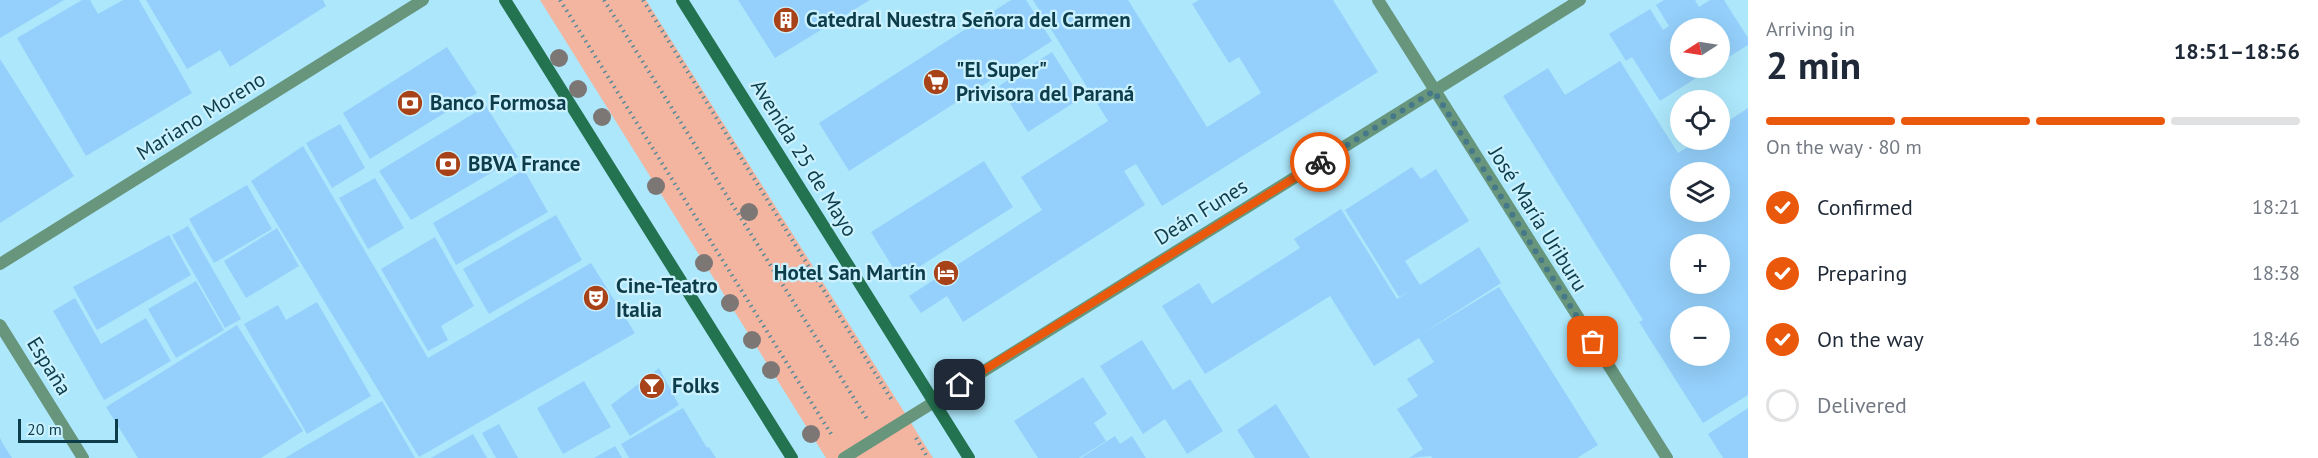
<!DOCTYPE html>
<meta charset="utf-8">
<style>
body{margin:0;font-family:"PT Sans",sans-serif;background:#f6f6f7;color:#1f2937;height:100vh;display:flex;flex-direction:column;font-size:22px;white-space:nowrap}
*{box-sizing:border-box;margin:0}
p{font-size:20px;color:#747a83}
.icon{flex:none;width:33px;height:33px;fill:none;stroke:currentColor;stroke-width:2;stroke-linecap:round;stroke-linejoin:round}
.map{position:relative;flex:1;overflow:hidden}
.sheet{display:flex;flex-direction:column;background:#fff;width:570px}
.sheet>*{flex:none}
.needle{width:39px;rotate:258deg}
.fabs{position:absolute;left:1670px;top:18px;display:grid;gap:12px}
.fabs a{display:grid;place-items:center;width:60px;height:60px;border-radius:50%;background:#fff;box-shadow:0 6px 24px #0002;font-size:30px}
.scale{position:absolute;left:18px;bottom:15px;width:100px;box-sizing:border-box;padding-left:6px;border:3px solid #0d3d4a;border-top:0;font-size:16px;line-height:21px;white-space:nowrap;color:#0d3d4a;-webkit-text-stroke:4px #cbf1fe;paint-order:stroke}
.pin{position:absolute;display:grid;place-items:center;width:51px;height:51px;color:#fff;margin:-26px;border-radius:12px;box-shadow:0 3px 9px #0006}
.courier{position:absolute;display:grid;place-items:center;width:60px;height:60px;margin:-30px;border:4px solid #ea580c;border-radius:50%;background:#fff;color:#222;box-shadow:0 2px 8px #0007}
.summary em{font-style:normal;font-weight:700}
.summary div{display:flex;flex-direction:column-reverse}
.summary{display:flex;align-items:center;justify-content:space-between;height:102px;padding:0 18px}
h1{font-size:39px;font-weight:700;line-height:45px}
.bar{display:grid;grid-template-columns:repeat(4,1fr);gap:9px 6px;align-content:center;height:72px;padding:0 18px}
.bar i{height:8px;border-radius:4px;background:#e0e1e3}
.bar .on{background:#ea580c}
.bar p{grid-column:span 4}
ol{padding:0 18px;list-style:none}
li{display:flex;align-items:center;gap:18px;height:66px}
li p{margin-inline-start:auto}
li .icon{padding:6px;border-radius:50%;background:#ea580c;color:#fff;stroke-width:4}
li:last-child{color:#747a83}
li i{width:33px;height:33px;border:3px solid #e0e1e3;border-radius:50%}
main{display:flex;flex:1;min-height:0}
.map>svg:first-child{display:block}
.green{fill:#f3b5a0}
.building{fill:#94d0fb;fill-rule:evenodd}
.lines{fill:none;stroke-linecap:round;stroke-linejoin:round}
.path{stroke:#568a9a;stroke-width:4;stroke-dasharray:1.5 4.5;stroke-linecap:butt}
.street{stroke:#68967d;stroke-width:12}
.secondary{stroke:#247350;stroke-width:12}
.tree{fill:#7c7774}
.done{stroke:#457888;stroke-width:6;stroke-dasharray:0 10.8}
.route{stroke:#ea580c;stroke-width:8}
.labels{text-anchor:middle;stroke-width:4.5;stroke-linejoin:round;paint-order:stroke}
.poi-label{font-size:21px;font-weight:bold;fill:#0d3d4a;stroke:#cbf1fe;text-anchor:start}
.street-label{font-size:21px;fill:#0d3d4a;stroke:#cbf1fe}
</style>
<main>
<div class="map">
<svg width="1748" height="458" viewBox="0 0 1748 458">
<rect width="100%" height="100%" fill="#ade7fb"/>
<path class="green" d="M540,0H646L933,458H826Z"/>
<path class="building" d="M0,0H64L0,38Z
M82,0H90L98,14L123,0H139L192,93L86,156L17,38Z
M146,0H323L326,6L230,67L220,50L187,69Z
M738,0H870L775,58Z
M1011,0H1026L1052,41L849,171L819,123Z
M1033,0H1128L1207,127L1261,93L1239,57L1229,63L1192,4L1199,0H1333L1378,72L1162,206L1136,164L1124,171L1145,205L963,322L947,296L921,313L909,296L1042,210L1021,177L1108,121Z
M1664,0H1695L1699,7L1710,0H1724L1748,38V45L1719,63V28H1680V68H1712L1660,101L1632,57L1626,61L1609,34L1650,9L1663,30L1669,26L1656,5Z
M447,47L477,93L370,159L343,113Z
M1052,52L1081,98L1028,132L999,86Z
M0,59L74,176L0,223Z
M1620,61L1678,153L1699,140H1719V127L1748,108V395L1703,423L1639,322L1643,320L1503,96L1548,68L1565,95ZM1680,172H1719V212H1680ZM1680,244H1719V284H1680ZM1680,316H1719V356H1680Z
M486,106L518,157L411,220L379,171Z
M340,124L365,168L332,188L306,143Z
M303,146L428,358L591,263L635,333L419,457L251,181Z
M984,161L1013,207L900,279L871,232Z
M1412,167L1421,179L1436,169L1469,221L1405,261L1420,285L1479,247L1501,283L1420,335L1499,287L1598,445L1577,458H1432L1431,456L1409,458L1423,449L1397,409L1418,396L1407,379L1434,362L1419,338L1374,366L1330,296L1205,374L1162,306L1199,283L1212,304L1300,248L1294,239L1341,209L1397,299L1413,289L1399,297L1345,210Z
M524,170L548,212L456,265L433,223Z
M375,178L404,228L368,249L339,198Z
M247,185L272,229L214,263L189,219Z
M556,215L582,260L489,314L463,269Z
M188,226L241,319L225,328L172,235Z
M277,228L299,266L246,298L224,261Z
M169,235L191,275L97,330L73,287Z
M435,237L474,306L441,326L448,340L428,351L381,269Z
M196,281L224,330L176,358L148,309Z
M75,298L101,344L146,318L171,361L104,400L53,311Z
M317,302L371,396L307,434L244,324L278,305L286,320Z
M237,325L303,431L261,458H138L106,407Z
M1142,340L1173,390L1190,379L1223,431L1187,454L1165,419L1143,434L1100,366Z
M659,368L679,405L630,436L611,405Z
M1083,377L1107,414L1094,423L1106,441L1079,458H1038L1014,421Z
M584,381L611,427L563,454L537,408Z
M382,401L415,458H285L300,449Z
M1276,404L1310,458H1255L1237,430Z
M683,408L707,448L709,447L716,458H629L621,444Z
M1748,408V458H1723L1708,434Z
M499,424L518,458H496L482,433Z
M473,434L487,458H431Z
M1115,436L1120,444L1132,436L1146,458H1081Z
M0,438L3,444L12,458H0Z
M615,446L622,458H594Z"/>
<g class="lines">
<path class="path" d="M560,0L833,437
M604,0L867,419
M643,0L893,402
M916,438L928,458"/>
<path class="street" d="M1378,0L1667,458
M0,264L423,0
M0,325L83,458
M844,458L1580,0"/>
<path class="secondary" d="M505,0L792,458
M682,0L969,458"/>
</g>
<g class="tree">
<circle cx="559" cy="58" r="9"/>
<circle cx="578" cy="89" r="9"/>
<circle cx="602" cy="117" r="9"/>
<circle cx="656" cy="186" r="9"/>
<circle cx="749" cy="212" r="9"/>
<circle cx="704" cy="263" r="9"/>
<circle cx="730" cy="303" r="9"/>
<circle cx="752" cy="340" r="9"/>
<circle cx="771" cy="370" r="9"/>
<circle cx="811" cy="434" r="9"/>
</g>
<g class="lines">
<path class="done" d="M1320,162L1434,91L1593,342"/>
<path class="route" d="M960,385L1320,162"/>
</g>
<defs>
<g id="building-disc" transform="scale(1.35)"><circle r="9.5" fill="#a84219" stroke="#cbf1fe"/><path d="M-4-6H4V6H1V3H-1V6H-4ZM-2.5-4.3h1.7v1.8h-1.7ZM.8-4.3h1.7v1.8H.8ZM-2.5-1h1.7V.8h-1.7ZM.8-1h1.7V.8H.8Z" fill="#fff"/></g>
<g id="supermarket-disc" transform="scale(1.35)"><circle r="9.5" fill="#a84219" stroke="#cbf1fe"/><path d="M-6-5.5h2.5l.6 2H6L4.5 2H-2.5L-4.4-4H-6ZM-1.5 3.2a1.3 1.3 0 1 0 .1 0ZM3 3.2a1.3 1.3 0 1 0 .1 0Z" fill="#fff"/></g>
<g id="bank-disc" transform="scale(1.35)"><circle r="9.5" fill="#a84219" stroke="#cbf1fe"/><path d="M-6-4H6V4H-6ZM0-2.3a2.3 2.3 0 1 0 0 4.6a2.3 2.3 0 1 0 0-4.6Z" fill="#fff"/></g>
<g id="hotel-disc" transform="scale(1.35)"><circle r="9.5" fill="#a84219" stroke="#cbf1fe"/><path d="M-6-4.5h1.5V1H6V5H4.5V3h-9V5H-6ZM-4 0a1.8 1.8 0 1 1 3.6 0ZM.5 0V-2.5h3Q6-2.5 6 0Z" fill="#fff"/></g>
<g id="theatre-disc" transform="scale(1.35)"><circle r="9.5" fill="#a84219" stroke="#cbf1fe"/><path d="M-5-5.5Q0-4 5-5.5V0Q5 5 0 6Q-5 5-5 0ZM-3.3-2.5H-1v1.5H-3.3ZM1-2.5H3.3v1.5H1ZM-2.8 1Q0 5.5 2.8 1Z" fill="#fff"/></g>
<g id="bar-disc" transform="scale(1.35)"><circle r="9.5" fill="#a84219" stroke="#cbf1fe"/><path d="M-6-5H6L.8 .8V4.5H3.5V6h-7V4.5H-.8V.8Z" fill="#fff"/></g>
</defs>
<g fill-rule="evenodd">
<use href="#building-disc" x="786" y="20"/>
<use href="#supermarket-disc" x="936" y="82"/>
<use href="#bank-disc" x="410" y="103"/>
<use href="#bank-disc" x="448" y="164"/>
<use href="#hotel-disc" x="946" y="273"/>
<use href="#theatre-disc" x="596" y="298"/>
<use href="#bar-disc" x="652" y="386"/>
</g>
<g class="labels">
<g class="poi-label">
<text x="806" y="27">Catedral Nuestra Señora del Carmen</text>
<text x="956" y="77">"El Super"<tspan x="956" dy="24">Privisora del Paraná</tspan></text>
<text x="430" y="110">Banco Formosa</text>
<text x="468" y="171">BBVA France</text>
<text x="926" y="280" text-anchor="end">Hotel San Martín</text>
<text x="616" y="293">Cine-Teatro<tspan x="616" dy="24">Italia</tspan></text>
<text x="672" y="393">Folks</text>
</g>
<g class="street-label">
<text transform="translate(201 116) rotate(-32)" y="7">Mariano Moreno</text>
<text transform="translate(804 158) rotate(58)" y="7">Avenida 25 de Mayo</text>
<text transform="translate(1201 212) rotate(-32)" y="7">Deán Funes</text>
<text transform="translate(1538 219) rotate(58)" y="7">José María Uriburu</text>
<text transform="translate(49 366) rotate(58)" y="7">España</text>
</g>
</g>
</svg>
<div class="fabs">
<a><svg class="needle" viewBox="-14 -14 28 28"><path d="M0-13l5 13h-10z" fill="#e53935"/><path d="M0 13l5-13h-10z" fill="#747a83"/></svg></a>
<a><svg class="icon" aria-label="locate" viewBox="0 0 24 24"><circle cx="12" cy="12" r="6"/><path d="M12 2v4M12 18v4M2 12h4M18 12h4"/></svg></a>
<a><svg class="icon" aria-label="layers" viewBox="0 0 24 24"><path d="M12 4l9 5-9 5-9-5zM3 14l9 5 9-5"/></svg></a>
<a>+</a>
<a>−</a>
</div>
<div class="scale">20 m</div>
<div class="pin" style="left:1593px;top:342px;background:#ea580c"><svg class="icon" aria-label="bag" viewBox="0 0 24 24"><path d="M5 8h14l-1 12H6zM9 8a3 3 0 0 1 6 0"/></svg></div>
<div class="pin" style="left:960px;top:385px;background:#1f2937"><svg class="icon" aria-label="home" viewBox="0 0 24 24"><path d="M3 11l9-7 9 7M6 9v11h12V9"/></svg></div>
<div class="courier" style="left:1320px;top:162px"><svg class="icon" aria-label="bike" viewBox="0 0 24 24"><circle cx="6" cy="16" r="4"/><circle cx="18" cy="16" r="4"/><path d="M6 16l4-8h5l3 8M10 8l3 8H6M13 5h3"/></svg></div>
</div>
<section class="sheet">
<div class="summary"><div><h1>2 min</h1><p>Arriving in</p></div><em>18:51–18:56</em></div>
<div class="bar"><i class="on"></i><i class="on"></i><i class="on"></i><i></i><p>On the way · 80 m</p></div>
<ol>
<li><svg class="icon" aria-label="check" viewBox="0 0 24 24"><path d="M5 12l5 5 9-10"/></svg>Confirmed<p>18:21</p></li>
<li><svg class="icon" aria-label="check" viewBox="0 0 24 24"><path d="M5 12l5 5 9-10"/></svg>Preparing<p>18:38</p></li>
<li><svg class="icon" aria-label="check" viewBox="0 0 24 24"><path d="M5 12l5 5 9-10"/></svg>On the way<p>18:46</p></li>
<li><i></i>Delivered</li>
</ol>
</section>
</main>
